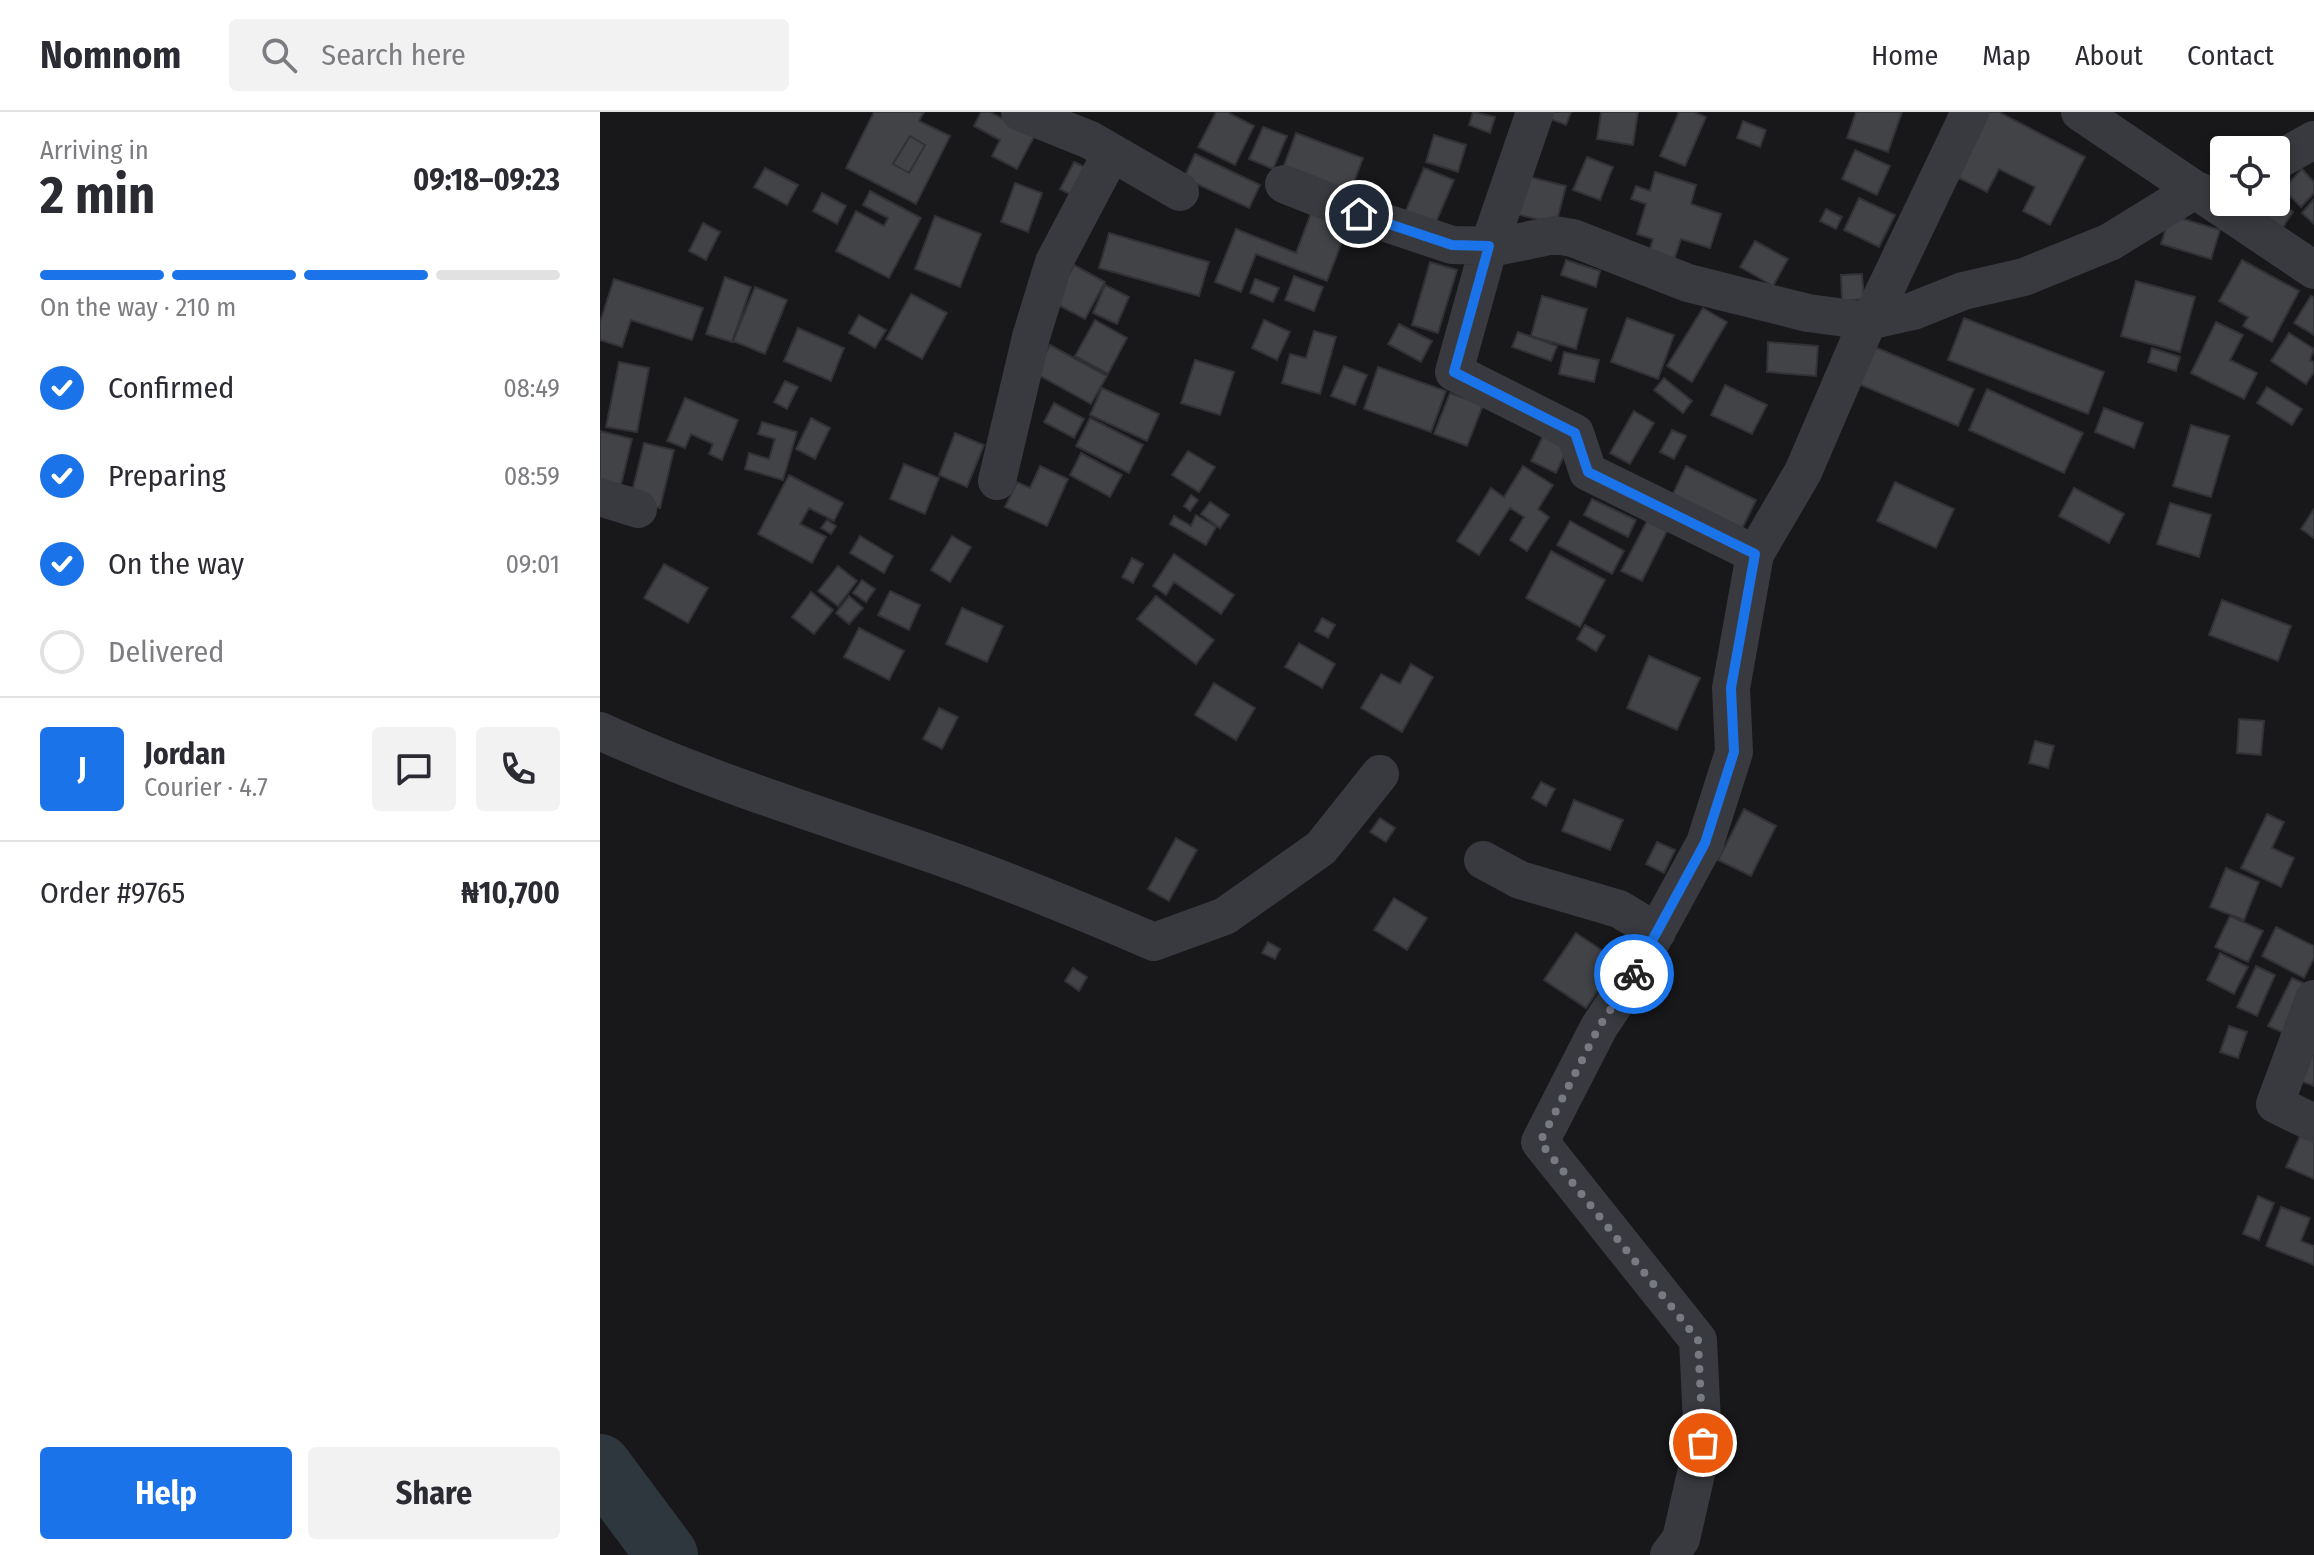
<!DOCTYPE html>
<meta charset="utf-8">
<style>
body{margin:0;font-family:"Fira Sans Condensed",sans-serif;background:#f2f2f3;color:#2b2b33;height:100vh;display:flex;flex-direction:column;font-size:30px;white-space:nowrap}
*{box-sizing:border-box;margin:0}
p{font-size:26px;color:#7c7c81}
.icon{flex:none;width:44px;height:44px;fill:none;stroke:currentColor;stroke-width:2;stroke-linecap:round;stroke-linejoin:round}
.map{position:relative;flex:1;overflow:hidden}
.details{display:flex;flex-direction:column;background:#fff;width:600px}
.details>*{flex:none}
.fabs{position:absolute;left:1610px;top:24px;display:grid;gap:16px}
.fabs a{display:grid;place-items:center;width:80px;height:80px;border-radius:8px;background:#fff;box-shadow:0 4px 12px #0003;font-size:40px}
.pin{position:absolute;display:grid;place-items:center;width:68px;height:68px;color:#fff;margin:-34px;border:4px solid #fff;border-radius:50%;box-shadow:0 2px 8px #0007}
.courier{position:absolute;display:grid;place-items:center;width:80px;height:80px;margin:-40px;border:6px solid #1a73e8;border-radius:50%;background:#fff;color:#222;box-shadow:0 2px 10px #0007}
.summary em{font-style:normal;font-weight:700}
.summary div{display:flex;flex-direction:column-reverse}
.summary{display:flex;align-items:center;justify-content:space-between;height:136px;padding:0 40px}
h1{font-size:52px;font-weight:700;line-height:60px}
.bar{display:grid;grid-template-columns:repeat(4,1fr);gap:12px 8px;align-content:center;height:96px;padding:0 40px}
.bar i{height:10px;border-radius:6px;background:#e1e1e2}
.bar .on{background:#1a73e8}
.bar p{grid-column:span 4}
.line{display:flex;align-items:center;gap:20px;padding:0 40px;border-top:2px solid #e1e1e2}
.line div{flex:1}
.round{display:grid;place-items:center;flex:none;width:84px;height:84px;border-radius:8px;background:#f2f2f3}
ol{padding:0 40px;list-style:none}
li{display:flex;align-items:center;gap:24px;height:88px}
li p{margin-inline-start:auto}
li .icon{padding:8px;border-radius:50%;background:#1a73e8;color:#fff;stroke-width:4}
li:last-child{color:#7c7c81}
li i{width:44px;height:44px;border:4px solid #e1e1e2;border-radius:50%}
.button{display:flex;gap:16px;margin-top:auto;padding:16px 40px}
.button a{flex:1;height:92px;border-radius:8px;background:#1a73e8;color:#fff;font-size:32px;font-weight:700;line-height:92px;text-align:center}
.button a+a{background:#f2f2f3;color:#2b2b33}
header{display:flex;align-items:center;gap:48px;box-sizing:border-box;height:112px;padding:0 40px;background:#fff;border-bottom:2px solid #e1e1e2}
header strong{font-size:38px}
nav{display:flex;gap:44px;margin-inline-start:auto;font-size:28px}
.search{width:560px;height:72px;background:#f2f2f3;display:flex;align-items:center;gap:20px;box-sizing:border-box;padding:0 28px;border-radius:8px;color:#7c7c81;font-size:30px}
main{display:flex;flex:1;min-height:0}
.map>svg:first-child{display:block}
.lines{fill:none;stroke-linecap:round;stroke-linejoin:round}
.river{stroke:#2e373e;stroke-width:62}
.building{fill:#424347;stroke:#323236;stroke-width:2;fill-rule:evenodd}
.minor{stroke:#393a3f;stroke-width:38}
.done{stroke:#787a82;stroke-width:8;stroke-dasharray:0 14.4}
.route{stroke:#1a73e8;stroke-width:10}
</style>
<header>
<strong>Nomnom</strong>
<div class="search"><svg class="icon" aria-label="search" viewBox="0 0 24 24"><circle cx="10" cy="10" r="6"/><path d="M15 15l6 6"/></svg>Search here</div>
<nav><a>Home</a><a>Map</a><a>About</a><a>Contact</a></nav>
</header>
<main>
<section class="details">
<div class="summary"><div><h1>2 min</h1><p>Arriving in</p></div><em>09:18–09:23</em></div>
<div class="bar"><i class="on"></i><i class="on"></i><i class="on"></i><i></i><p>On the way · 210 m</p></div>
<ol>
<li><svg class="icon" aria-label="check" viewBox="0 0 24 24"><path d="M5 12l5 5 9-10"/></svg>Confirmed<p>08:49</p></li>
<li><svg class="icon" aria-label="check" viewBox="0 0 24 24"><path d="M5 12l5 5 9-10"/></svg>Preparing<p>08:59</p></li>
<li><svg class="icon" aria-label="check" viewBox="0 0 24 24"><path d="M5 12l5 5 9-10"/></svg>On the way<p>09:01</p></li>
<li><i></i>Delivered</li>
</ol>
<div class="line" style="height:144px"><b class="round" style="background:#1a73e8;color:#fff">J</b><div><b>Jordan</b><p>Courier · 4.7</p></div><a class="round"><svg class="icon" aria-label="chat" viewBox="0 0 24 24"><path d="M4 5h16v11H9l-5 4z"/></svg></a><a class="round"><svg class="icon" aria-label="phone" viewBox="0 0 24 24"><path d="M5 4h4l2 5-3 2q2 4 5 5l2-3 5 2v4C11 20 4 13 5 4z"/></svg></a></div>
<div class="line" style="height:104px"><div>Order #9765</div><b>₦10,700</b></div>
<div class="button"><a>Help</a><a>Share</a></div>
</section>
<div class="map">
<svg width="1714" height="1443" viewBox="0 0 1714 1443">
<rect width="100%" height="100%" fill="#18181a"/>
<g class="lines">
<path class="river" d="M0,1353L67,1443"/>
</g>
<path class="building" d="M274,0H324L319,9L350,24L316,92L246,56ZM310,24L325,33L309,61L293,52Z
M381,0H390L435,23L417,57L392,44L400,28L374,14Z
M616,0H627L654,14L635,53L598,35Z
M873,0L895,5L890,21L869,13Z
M941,0H971L966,13L940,3Z
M1001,0H1038L1033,33L997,27Z
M1079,0H1094L1106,5L1085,54L1060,44Z
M1256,0H1302L1288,40L1247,26Z
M1385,0H1399L1485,45L1450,113L1423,99L1435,75L1399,57L1387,80L1353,63Z
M1143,9L1166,18L1160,35L1137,26Z
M663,15L687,24L673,57L649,47Z
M696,21L763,46L749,83L682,59Z
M834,23L866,33L858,60L826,50Z
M310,24L325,33L309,61L293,52Z
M1255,38L1290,54L1277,83L1242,67Z
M595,42L660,73L649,96L584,66Z
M987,45L1013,55L1000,88L973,78Z
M474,50L491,58L477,86L460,77Z
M165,56L198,73L187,93L154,75Z
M824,56L854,68L834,115L804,103Z
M1702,57L1714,70V81L1701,95L1683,77Z
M1055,60L1096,73L1091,92L1121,102L1110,136L1081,127L1072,154L1047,146L1053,127L1037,122L1046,92L1031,87L1036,74L1050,79Z
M922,63L966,74L956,112L912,101Z
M415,71L442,81L428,120L401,110Z
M270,79L321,106L289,166L236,139L256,99L284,114L288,106L263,93Z
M222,81L246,94L237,112L213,99Z
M1259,86L1295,103L1279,135L1244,118Z
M1714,87V112L1702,101Z
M1676,88L1693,100L1679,121L1654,103L1663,90Z
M713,96L749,111L727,169L656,142L641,180L615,170L636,117L696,141Z
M1226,97L1242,105L1236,117L1220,109Z
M1570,103L1620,118L1611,147L1561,132Z
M335,104L381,122L360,175L315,157Z
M103,111L120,120L106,148L89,139Z
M509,121L609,150L599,184L499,156Z
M1155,129L1188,147L1173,174L1140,155Z
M966,148L1000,159L996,175L961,163Z
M1642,148L1699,179L1672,230L1643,214L1648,205L1619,189Z
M830,150L857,158L838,221L812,213Z
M474,153L505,170L485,207L454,191Z
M1262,162L1264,187L1242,189L1241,163Z
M694,164L723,175L714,199L685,188Z
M125,165L151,175L132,230L106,222Z
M14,167L103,196L92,228L31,208L22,235L0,228V210Z
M655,167L679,176L673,190L650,181Z
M1536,169L1595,185L1580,240L1521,224Z
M505,173L529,185L517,212L493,201Z
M155,175L187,188L165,242L133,229Z
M311,182L347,201L322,247L286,227Z
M942,184L987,197L976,237L931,224Z
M1711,184L1714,185V223L1694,211Z
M1103,196L1127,210L1092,270L1067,254Z
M259,203L286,218L275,236L249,221Z
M1027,206L1074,223L1058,267L1011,250Z
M1364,206L1504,260L1488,302L1348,248Z
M495,208L527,226L508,262L475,244Z
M664,208L690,220L677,248L652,236Z
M1616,210L1643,223L1630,248L1657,261L1644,287L1591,261Z
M799,212L832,229L821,250L788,232Z
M198,216L244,236L231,269L184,249Z
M714,219L736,225L720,282L682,271L690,242L706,246Z
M918,220L957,234L951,249L912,235Z
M1689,221L1714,237L1710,248L1714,250V260L1706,272L1671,249Z
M1168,230L1218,234L1216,264L1167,260Z
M450,233L507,264L491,292L435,261Z
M1270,233L1374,277L1358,314L1254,270Z
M1552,236L1580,245L1576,259L1548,250Z
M964,240L999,248L994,270L959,262Z
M595,248L634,260L620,303L581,291Z
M19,250L49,256L37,320L6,315Z
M744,254L767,263L755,293L731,284Z
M778,255L846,279L831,320L764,297Z
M1064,266L1092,289L1083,301L1054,278Z
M185,269L198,275L187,297L174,290Z
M1125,273L1167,293L1152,322L1111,303Z
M1667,275L1702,297L1692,313L1657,291Z
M502,276L559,302L547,329L490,303Z
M1387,277L1483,321L1464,361L1369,318Z
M850,281L883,293L867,334L834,322Z
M85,286L138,308L122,348L109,342L113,332L91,322L85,336L67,329Z
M454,291L484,307L474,326L444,310Z
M1504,296L1543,311L1534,336L1495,320Z
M1034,299L1054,311L1030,352L1010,341Z
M211,306L230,316L215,347L196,337Z
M490,306L543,333L529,361L476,334Z
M162,310L197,320L183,368L145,357L149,341L169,347L175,327L158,322Z
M1591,313L1629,324L1611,385L1573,374Z
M1072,318L1086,324L1074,347L1060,340Z
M0,319L32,327L21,373L33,376L44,331L74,338L60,396L0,381Z
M355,321L384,333L367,375L339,363Z
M944,322L969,333L956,361L931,349Z
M588,339L615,355L599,380L572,363Z
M481,341L522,363L510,385L470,363Z
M304,352L339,366L325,402L290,387Z
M440,354L468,367L447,414L405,395L417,370L430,376Z
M923,354L953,373L938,397L949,405L927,439L910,428L924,405L910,396L879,443L857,429L891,376L904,385Z
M1086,354L1156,388L1140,421L1070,388Z
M189,363L243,391L234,409L209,396L200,412L226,425L212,451L158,422Z
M1295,370L1354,397L1336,436L1277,409Z
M1474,376L1524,402L1509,431L1459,404Z
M591,383L598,388L590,399L584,394Z
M992,387L1036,408L1028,425L984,403Z
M610,390L629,403L620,416L601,402Z
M1570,391L1611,403L1599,445L1557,432Z
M1714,397V426L1701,417Z
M596,403L616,415L606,433L570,412L574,404L591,414Z
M227,408L236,414L231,422L221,416Z
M970,409L1024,439L1012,462L957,433Z
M1047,409L1067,419L1042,469L1021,459Z
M260,424L293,444L284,461L250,441Z
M352,424L371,435L350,470L331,458Z
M951,439L1005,468L980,515L926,486Z
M574,442L634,483L621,502L574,470L566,483L553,474Z
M532,446L543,452L533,471L522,465Z
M64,452L108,476L88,511L44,486Z
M238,454L257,469L238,494L218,479Z
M262,468L275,477L266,490L253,481Z
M290,479L320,493L309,518L278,503Z
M211,480L233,498L214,522L192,505Z
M249,484L263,496L249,512L236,501Z
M556,484L614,528L596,552L537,507Z
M1622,488L1691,514L1678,549L1609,523Z
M362,496L403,514L387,550L346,532Z
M722,506L735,513L728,526L715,519Z
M985,513L1005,524L996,539L977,527Z
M259,516L304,539L289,568L244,545Z
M699,531L735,552L722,576L685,555Z
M1049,544L1100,566L1077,618L1027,596Z
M811,552L833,565L802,620L761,596L781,562L800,572Z
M614,571L655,596L636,628L595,603Z
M339,596L358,605L342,637L323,627Z
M1639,607L1664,609L1661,643L1637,641Z
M1435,629L1454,634L1448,656L1429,651Z
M941,670L955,677L946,694L932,686Z
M974,688L1023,708L1010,738L962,719Z
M1144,697L1176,714L1151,764L1118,748Z
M1667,702L1684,710L1672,736L1694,746L1681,775L1641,756Z
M780,706L795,716L786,730L770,720Z
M576,726L597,738L569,789L548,777Z
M1057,730L1075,738L1064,761L1046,752Z
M1626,756L1659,770L1644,808L1610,795Z
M794,786L827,806L807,838L774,818Z
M1630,804L1663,819L1648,850L1615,835Z
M1676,815L1714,834V846L1704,866L1662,844Z
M976,821L1018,849L986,896L944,868Z
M668,830L680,837L675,847L662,841Z
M1620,841L1648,855L1634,882L1607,868Z
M1656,854L1675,863L1657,904L1637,895Z
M473,856L487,865L479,879L465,869Z
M1692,866L1710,874L1686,922L1668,914Z
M1629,914L1647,920L1638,946L1620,940Z
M1708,940L1714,942V974L1698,968Z
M1704,1015L1714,1019V1067L1686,1055Z
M1658,1084L1674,1091L1659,1128L1643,1122Z
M1681,1095L1710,1106L1701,1129L1714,1134V1153L1666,1134Z"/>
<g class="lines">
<path class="minor" d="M420,0L490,28L580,80
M935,0L889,134L854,260L975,321L988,360L1155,442
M1480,0L1714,158
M1676,49L1714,28
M684,72L759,102L852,133L901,134L954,123L973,126L1088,171L1208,201L1268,209L1313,199L1363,179L1424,165L1510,130L1588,82L1599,79
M397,369L431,225L454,150L511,42
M0,385L38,397
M0,619C100,665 205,698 309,734C392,762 473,795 554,830L625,804L721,736L780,662
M883,748L920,768L1019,797L1057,820
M1714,887L1675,992L1714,1011
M1069,1443L1081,1427L1103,1331L1098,1228L940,1030L999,915L1029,870L1105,731L1134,640L1131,576L1155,442L1203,360L1268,209L1276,197L1370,0"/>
</g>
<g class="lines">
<path class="done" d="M1034,862L999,915L940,1030L1098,1228L1103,1331"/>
<path class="route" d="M759,102L852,133L889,134L854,260L975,321L988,360L1155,442L1131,576L1134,640L1105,731L1034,862"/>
</g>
</svg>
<div class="fabs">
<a><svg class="icon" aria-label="locate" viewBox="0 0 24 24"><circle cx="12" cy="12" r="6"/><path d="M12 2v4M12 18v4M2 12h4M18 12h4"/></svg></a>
</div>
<div class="pin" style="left:1103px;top:1331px;background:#ea580c"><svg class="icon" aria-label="bag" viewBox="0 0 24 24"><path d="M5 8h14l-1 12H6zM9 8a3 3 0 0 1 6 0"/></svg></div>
<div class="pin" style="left:759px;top:102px;background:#1f2937"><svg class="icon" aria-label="home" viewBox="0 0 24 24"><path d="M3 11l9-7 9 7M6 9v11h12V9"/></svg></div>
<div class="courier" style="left:1034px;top:862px"><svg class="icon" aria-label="bike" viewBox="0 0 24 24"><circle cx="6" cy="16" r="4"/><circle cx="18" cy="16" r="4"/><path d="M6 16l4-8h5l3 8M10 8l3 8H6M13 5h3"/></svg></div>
</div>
</main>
